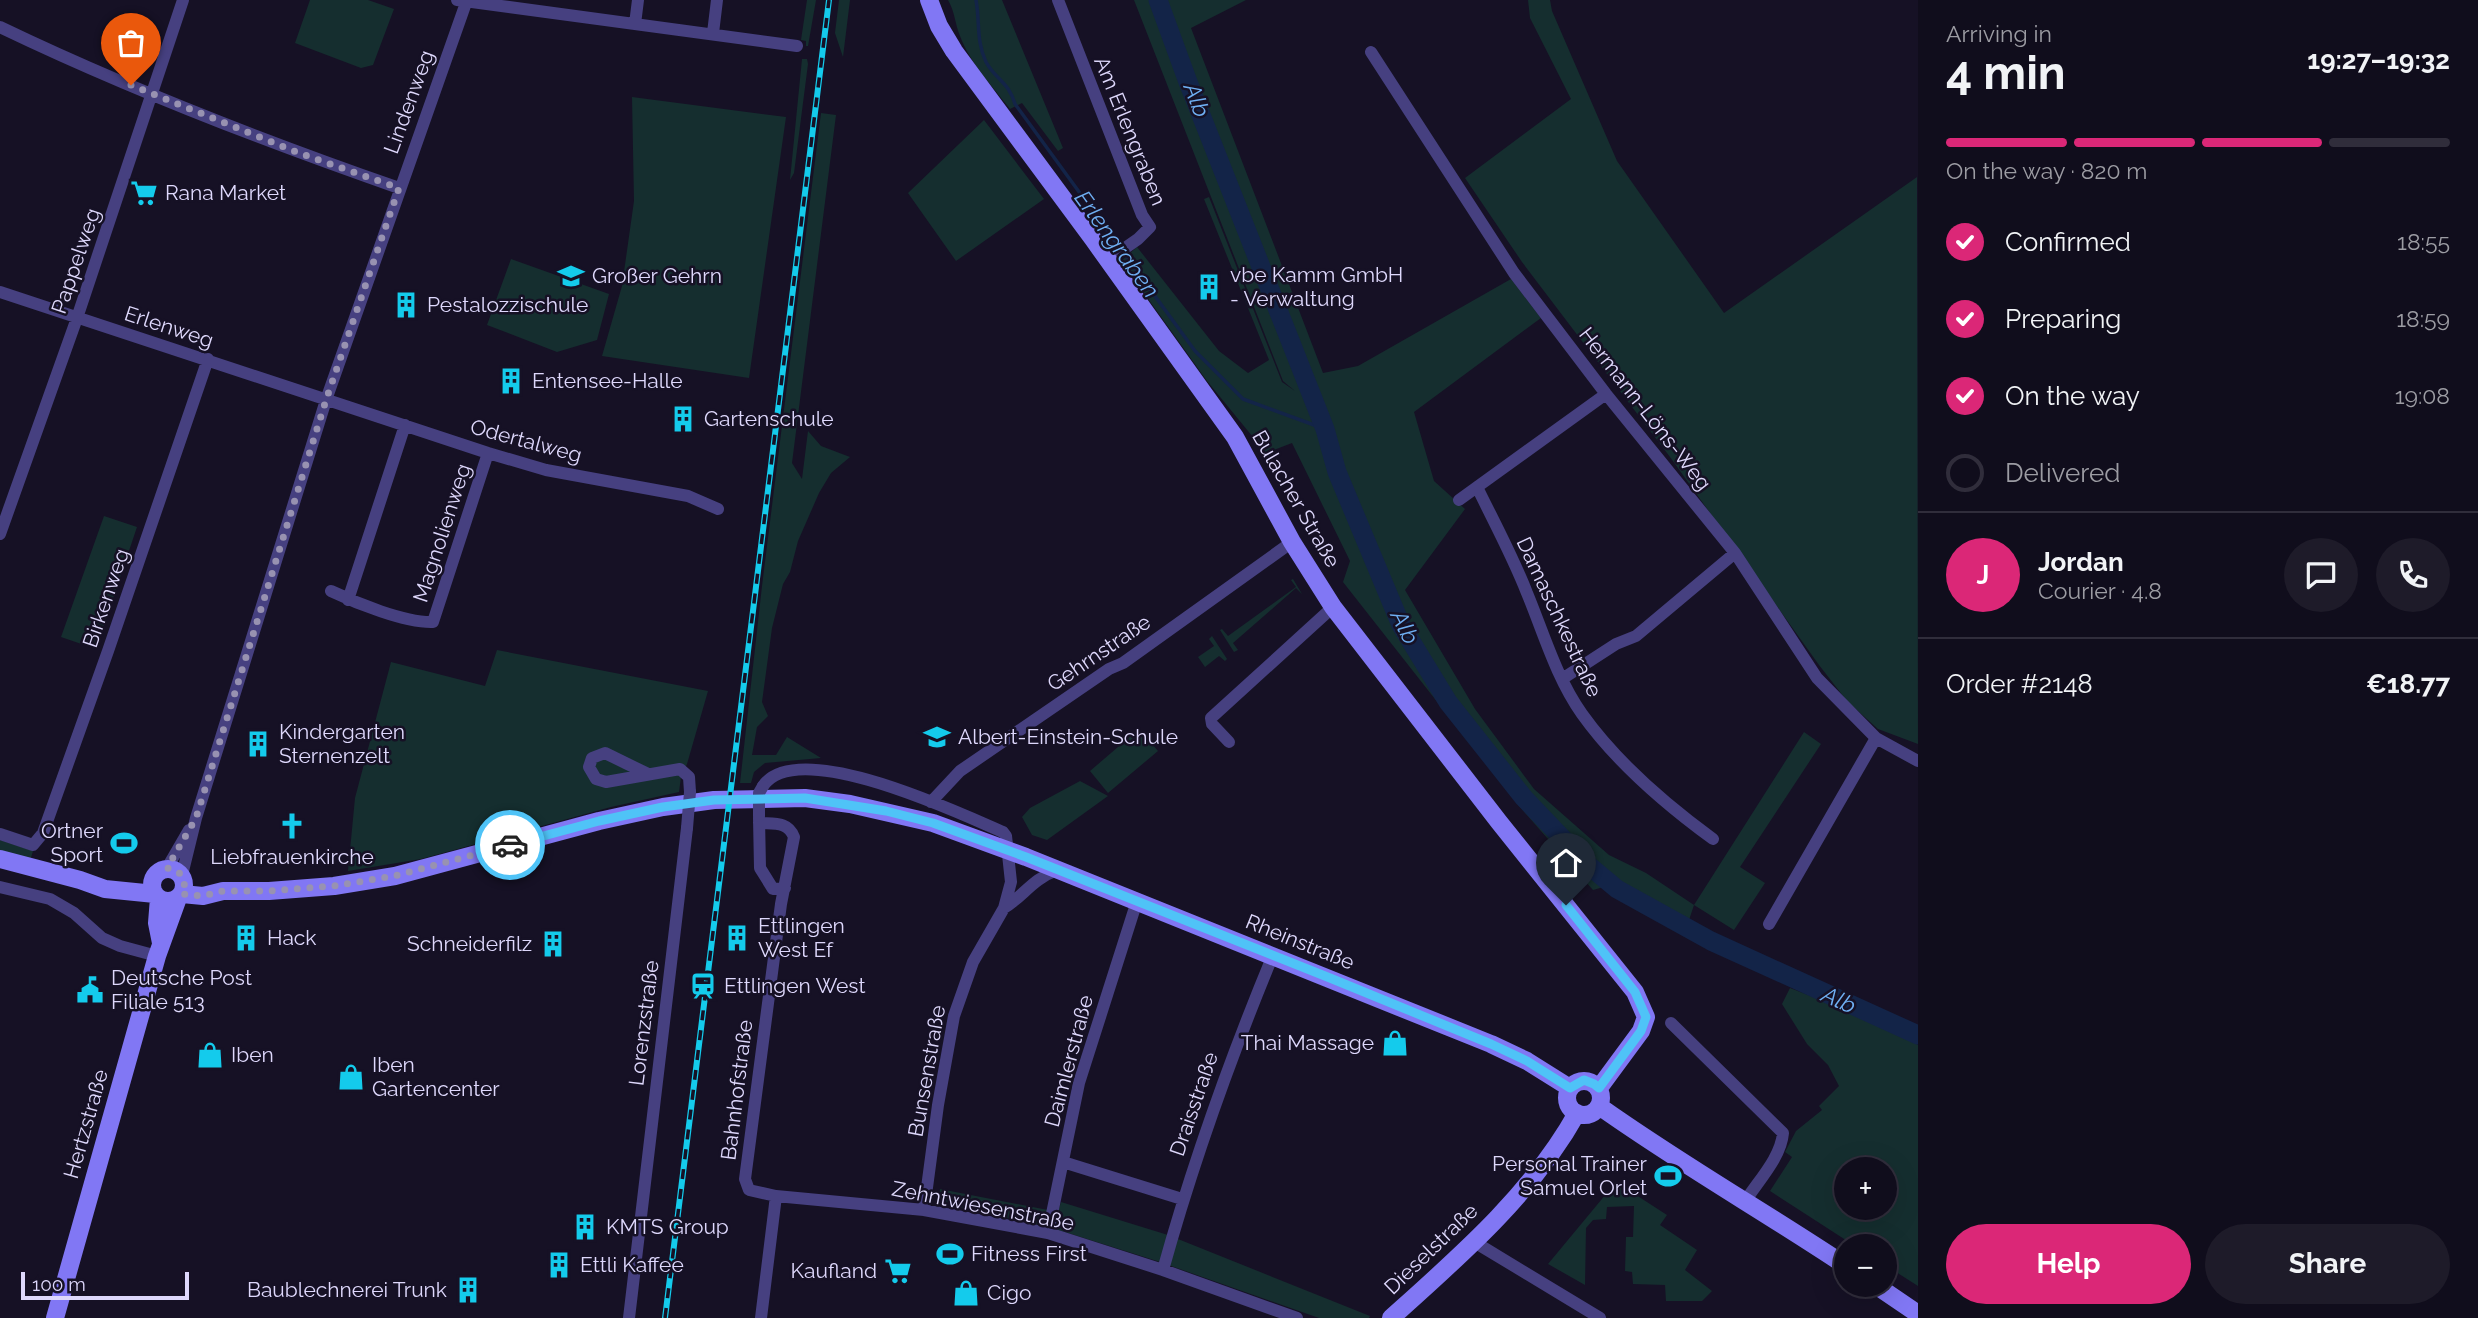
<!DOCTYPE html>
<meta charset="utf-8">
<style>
body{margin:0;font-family:Raleway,sans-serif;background:#1e1b29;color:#f1f3f6;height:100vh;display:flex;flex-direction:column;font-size:26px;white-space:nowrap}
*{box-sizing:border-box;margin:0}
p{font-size:23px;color:#9c9ca3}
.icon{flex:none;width:38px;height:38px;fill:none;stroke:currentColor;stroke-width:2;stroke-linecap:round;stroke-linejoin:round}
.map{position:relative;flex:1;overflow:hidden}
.side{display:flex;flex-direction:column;background:#100d1c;width:560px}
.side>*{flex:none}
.tools{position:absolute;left:1834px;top:1157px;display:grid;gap:14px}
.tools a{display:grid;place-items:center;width:63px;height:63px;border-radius:50%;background:#100d1c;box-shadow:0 7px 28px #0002,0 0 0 2px #302d3b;font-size:35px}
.scale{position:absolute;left:21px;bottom:18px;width:168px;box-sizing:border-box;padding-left:7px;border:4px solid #ded8fc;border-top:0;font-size:19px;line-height:24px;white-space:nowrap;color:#ded8fc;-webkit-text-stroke:5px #161125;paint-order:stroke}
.pin{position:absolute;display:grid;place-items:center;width:60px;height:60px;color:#fff;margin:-72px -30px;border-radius:50% 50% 50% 0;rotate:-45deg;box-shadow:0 0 7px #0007}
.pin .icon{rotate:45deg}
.courier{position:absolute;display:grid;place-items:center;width:70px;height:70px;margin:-35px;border:5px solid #4fc3f7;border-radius:50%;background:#fff;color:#222;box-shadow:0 2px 9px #0007}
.summary em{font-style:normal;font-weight:700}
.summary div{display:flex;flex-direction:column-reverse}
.summary{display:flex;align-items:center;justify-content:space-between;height:119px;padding:0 28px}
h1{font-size:46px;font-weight:700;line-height:52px}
.bar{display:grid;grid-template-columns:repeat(4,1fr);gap:10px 7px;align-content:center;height:84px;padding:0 28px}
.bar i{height:9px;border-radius:5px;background:#302d3b}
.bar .current{background:#db2777}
.bar p{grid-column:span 4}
.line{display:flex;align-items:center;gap:18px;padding:0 28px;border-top:2px solid #302d3b}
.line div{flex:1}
.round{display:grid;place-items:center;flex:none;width:74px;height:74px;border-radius:37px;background:#1e1b29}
ol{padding:0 28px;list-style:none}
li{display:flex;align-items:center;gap:21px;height:77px}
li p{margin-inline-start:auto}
li .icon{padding:7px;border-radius:50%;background:#db2777;color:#fff;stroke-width:4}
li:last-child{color:#9c9ca3}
li i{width:38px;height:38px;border:4px solid #302d3b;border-radius:50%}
.action{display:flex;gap:14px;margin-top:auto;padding:14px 28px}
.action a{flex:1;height:80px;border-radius:42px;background:#db2777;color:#fff;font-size:28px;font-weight:700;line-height:80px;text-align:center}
.action a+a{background:#1e1b29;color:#f1f3f6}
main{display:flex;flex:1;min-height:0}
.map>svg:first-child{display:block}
.green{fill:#152e2f;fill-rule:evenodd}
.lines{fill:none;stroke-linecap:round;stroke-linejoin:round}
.stream{stroke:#132448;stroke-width:3.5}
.river{stroke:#132448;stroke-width:19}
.street{stroke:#464080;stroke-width:12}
.secondary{stroke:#8177f4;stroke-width:18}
.rail-casing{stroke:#14cbec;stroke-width:6}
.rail{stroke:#161125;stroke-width:3.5;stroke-dasharray:10;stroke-linecap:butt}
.street-bridge{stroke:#464080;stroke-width:12}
.done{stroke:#9892b1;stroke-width:7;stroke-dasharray:0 12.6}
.route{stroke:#4fc3f7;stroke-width:9}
.labels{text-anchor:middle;stroke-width:5;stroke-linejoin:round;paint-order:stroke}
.street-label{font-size:21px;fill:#ded8fc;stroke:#161125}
.poi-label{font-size:21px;fill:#ded8fc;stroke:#161125;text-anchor:start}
.water-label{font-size:23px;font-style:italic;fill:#6faff3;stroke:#161125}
</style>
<main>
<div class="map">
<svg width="1918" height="1318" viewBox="0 0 1918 1318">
<rect width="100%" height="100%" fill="#161125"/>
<path class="green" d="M310,0H368L394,9L373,65L361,68L295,43Z
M807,0H816L808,46H806V41L801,40Z
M839,0H850L843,57L835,33Z
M948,0H1002L1063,148L1058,151L1022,103L1010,109C993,87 970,63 960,36C955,24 955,12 948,0Z
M1134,0H1246L1191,28L1323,373L1358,366L1511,279L1541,318L1414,412L1434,481L1465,509L1405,590L1475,709L1534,789L1609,855L1646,873L1694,905L1804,732L1821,744L1740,867L1765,883L1734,930L1694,905L1688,923L1614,884L1593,890L1519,806L1343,582L1350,561L1292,443L1266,453L1207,381L1121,261L1137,247L1219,351L1248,373L1269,360L1204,199L1209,197L1282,382L1295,391L1283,381Z
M1528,0H1550L1552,11L1617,161L1724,313L1917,177L1918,744L1878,729L1847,701L1819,665L1670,457L1522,262L1465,178L1571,99L1530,18Z
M802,59H807L808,64L794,173L790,180Z
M632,97L786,117L749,378L602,356L622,286L634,201Z
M821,113L836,115L792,463L802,479L808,431L821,446L850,457L831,473L819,493L798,541L790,572L783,584L772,628L762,702L768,716L757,727L752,755H776L787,737L821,758L765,763L754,772L751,783H740L762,586Z
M984,120L1044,199L956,261L908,193Z
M511,259L609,294L597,340L557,352L487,325Z
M104,516L137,527L96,649L61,637Z
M1293,579L1302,594L1296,588L1233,643L1238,650L1234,652L1220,630L1222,629L1228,636L1296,587L1291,580Z
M1212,636L1227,659L1225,661L1219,656L1205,667L1198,657L1214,646L1209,639Z
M497,650L708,691L687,764L681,777L679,792L611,807L421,859L348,871L355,798L391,662L485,686Z
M1139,729L1158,751L1108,793L1090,771Z
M1080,781L1108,796L1047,840L1032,835L1022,817L1030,808Z
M0,840L33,851L30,861L0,853Z
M1790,988L1880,1023L1918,1045V1286L1885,1265V1246H1855L1770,1191L1792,1157L1785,1152L1796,1131L1822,1110L1819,1106L1839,1086L1828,1065L1807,1044L1782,1004ZM1846,1169H1885V1208H1846Z
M1616,1182L1667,1215L1660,1225L1697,1250L1685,1270L1712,1291L1702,1301H1666L1665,1285L1633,1284L1632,1272L1625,1271L1626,1237H1633L1634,1206L1607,1207L1606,1219L1593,1220L1586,1228L1585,1285L1548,1264Z
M940,1189L1058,1212L1061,1202L1168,1235L1370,1316L1369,1318H1319L1157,1261L1049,1227L938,1203Z"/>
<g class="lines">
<path class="stream" d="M976,0C980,22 976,41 986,62C995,79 1009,82 1015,104L1195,351L1243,399L1325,429"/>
<path class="river" d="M1158,0L1188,82L1325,429L1337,472L1401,625L1448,702L1524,798L1587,864L1617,889L1711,941L1918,1035"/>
<path class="street" d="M457,0L797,46
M1058,0L1142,215L1150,227L1138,239L1108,260
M635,24L638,0
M0,27C129,89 264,141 399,188
M713,33L717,0
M1371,52L1514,273L1606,394L1735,553L1817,678L1876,738L1918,761
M0,292L488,453L546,470L688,496L718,509
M1477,487C1494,522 1513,557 1527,593C1544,634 1556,677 1582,714C1617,763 1665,804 1713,839
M1459,500L1606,394
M0,534L77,318L183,0
M331,591C356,603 405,623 433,622L488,453
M348,600L405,425
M1562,679L1616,644L1636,636L1735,553
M1229,742L1212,724L1211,718L1333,607
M648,774L605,753L592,758L589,767L596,779L606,782L680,769L689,777L690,792
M763,786C797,736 959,813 1003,832L1006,836L1011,882L1004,908L973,962L954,1016L938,1105L924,1210
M931,802L960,771L1109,669L1123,663L1292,542
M759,818L760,868L773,889L785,888
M759,823C774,824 788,821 794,837L781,904L745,1179L749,1190L776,1196L761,1318
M0,834L33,845L43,833L108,651L208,359
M167,868L189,830
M182,875L196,818L326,400L467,0
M0,887L50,899L74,913L102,938L120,946L157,956
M1004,908C1025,895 1031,880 1057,870
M1769,924L1876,738
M1671,1023L1783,1133C1781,1157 1759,1180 1746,1200
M1063,1162L1182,1199
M776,1196L924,1210L1048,1233L1163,1270L1297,1318
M1048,1233L1079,1083L1137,901
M1481,1246L1600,1318
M1163,1270C1193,1162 1230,1059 1273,955
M629,1318L687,828"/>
<path class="secondary" d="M929,0L939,26L954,51L1093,239L1235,437L1292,542L1333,607L1499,822L1635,992L1646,1017L1641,1031L1599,1088
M0,859L80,880L105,889L155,894
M152 885a16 16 0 1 1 32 0a16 16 0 1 1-32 0Z
M182,894L203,896L223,891H269L334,886L395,876L599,821L663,807L714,800L805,798L850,804L933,823L1026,857L1491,1044L1527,1061L1570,1088
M159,898L157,923L161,943
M1567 1098a17 17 0 1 1 34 0a17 17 0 1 1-34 0Z
M1599,1106C1679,1163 1765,1212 1846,1266
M1874,1284L1918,1314
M55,1318L157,956L178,898
M1391,1318C1459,1257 1532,1194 1577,1113"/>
<g class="rail-casing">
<path id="rail" d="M665,1318L829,0"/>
</g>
<use href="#rail" class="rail"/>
<path class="street-bridge" d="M759,816V793L763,786
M687,828L690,792"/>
</g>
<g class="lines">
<path class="done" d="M131,85L299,153L399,188L326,400L196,818L167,868C182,870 188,881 182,894L203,896L223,891H268L334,886L394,876L510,845"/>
<path class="route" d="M510,845L599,821L663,807L714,800L805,798L886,811L933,823L1026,857L1330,978L1491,1044L1527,1061L1570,1088L1584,1080L1594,1084L1599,1088L1641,1031L1646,1017L1635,992L1566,905"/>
</g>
<defs>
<g id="supermarket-bare" transform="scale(2.1)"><path d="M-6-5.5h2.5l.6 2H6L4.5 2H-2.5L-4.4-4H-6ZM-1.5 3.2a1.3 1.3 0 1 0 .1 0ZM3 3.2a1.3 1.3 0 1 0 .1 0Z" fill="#14cbec" stroke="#161125" stroke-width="2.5" paint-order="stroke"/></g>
<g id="school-bare" transform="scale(2.1)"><path d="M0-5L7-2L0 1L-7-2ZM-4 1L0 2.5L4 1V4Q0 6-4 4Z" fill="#14cbec" stroke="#161125" stroke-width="2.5" paint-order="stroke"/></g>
<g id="building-bare" transform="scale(2.1)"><path d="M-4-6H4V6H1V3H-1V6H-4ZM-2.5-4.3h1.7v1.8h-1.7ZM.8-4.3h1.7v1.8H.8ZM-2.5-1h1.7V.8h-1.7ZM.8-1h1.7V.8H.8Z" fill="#14cbec" stroke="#161125" stroke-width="2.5" paint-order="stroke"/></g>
<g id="church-bare" transform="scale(2.1)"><path d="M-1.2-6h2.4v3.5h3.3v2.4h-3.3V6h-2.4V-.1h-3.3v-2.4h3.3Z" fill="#14cbec" stroke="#161125" stroke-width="2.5" paint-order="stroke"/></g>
<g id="stadium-bare" transform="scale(2.1)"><path d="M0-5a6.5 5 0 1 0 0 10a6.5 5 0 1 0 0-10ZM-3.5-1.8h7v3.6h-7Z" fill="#14cbec" stroke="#161125" stroke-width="2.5" paint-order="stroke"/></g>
<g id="station-bare" transform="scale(2.1)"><path d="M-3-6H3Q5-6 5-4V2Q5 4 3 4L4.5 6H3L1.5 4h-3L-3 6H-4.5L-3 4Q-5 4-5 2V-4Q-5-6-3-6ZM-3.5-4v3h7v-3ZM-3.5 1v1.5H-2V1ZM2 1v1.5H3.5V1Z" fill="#14cbec" stroke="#161125" stroke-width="2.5" paint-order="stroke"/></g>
<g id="civic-bare" transform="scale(2.1)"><path d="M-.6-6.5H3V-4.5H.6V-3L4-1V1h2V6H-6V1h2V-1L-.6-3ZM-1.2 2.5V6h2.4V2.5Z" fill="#14cbec" stroke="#161125" stroke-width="2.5" paint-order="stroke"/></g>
<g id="shop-bare" transform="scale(2.1)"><path d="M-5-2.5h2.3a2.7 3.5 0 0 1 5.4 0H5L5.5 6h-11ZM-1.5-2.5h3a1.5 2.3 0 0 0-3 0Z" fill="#14cbec" stroke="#161125" stroke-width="2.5" paint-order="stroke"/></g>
</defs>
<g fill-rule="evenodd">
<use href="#supermarket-bare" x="144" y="193"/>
<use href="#school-bare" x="571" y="276"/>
<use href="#building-bare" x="1209" y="287"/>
<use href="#building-bare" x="406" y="305"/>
<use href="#building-bare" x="511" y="381"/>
<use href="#building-bare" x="683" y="419"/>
<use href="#school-bare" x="937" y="737"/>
<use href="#building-bare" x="258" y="744"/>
<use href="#church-bare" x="292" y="826"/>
<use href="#stadium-bare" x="124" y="843"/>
<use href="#building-bare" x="246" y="938"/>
<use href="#building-bare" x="737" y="938"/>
<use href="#building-bare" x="553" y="944"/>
<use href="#station-bare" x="703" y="986"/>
<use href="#civic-bare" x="90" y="990"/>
<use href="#shop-bare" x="1395" y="1043"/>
<use href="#shop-bare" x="210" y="1055"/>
<use href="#shop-bare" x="351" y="1077"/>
<use href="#stadium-bare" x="1668" y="1176"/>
<use href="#building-bare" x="585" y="1227"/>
<use href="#stadium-bare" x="950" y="1254"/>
<use href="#building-bare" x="559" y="1265"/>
<use href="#supermarket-bare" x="898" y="1271"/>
<use href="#building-bare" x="468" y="1290"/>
<use href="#shop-bare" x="966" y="1293"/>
</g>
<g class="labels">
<g class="street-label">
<text transform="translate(409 102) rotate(-70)" y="7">Lindenweg</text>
<text transform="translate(1130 131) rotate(68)" y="7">Am Erlengraben</text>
<text transform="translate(76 261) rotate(-71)" y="7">Pappelweg</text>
<text transform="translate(169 327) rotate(18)" y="7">Erlenweg</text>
<text transform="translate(1645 409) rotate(52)" y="7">Hermann-Löns-Weg</text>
<text transform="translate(526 441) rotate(15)" y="7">Odertalweg</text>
<text transform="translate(1296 499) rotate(60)" y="7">Bulacher Straße</text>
<text transform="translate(442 533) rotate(-72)" y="7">Magnolienweg</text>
<text transform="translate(106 598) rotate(-71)" y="7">Birkenweg</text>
<text transform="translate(1559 617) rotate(65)" y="7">Damaschkestraße</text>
<text transform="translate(1099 653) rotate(-34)" y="7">Gehrnstraße</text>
<text transform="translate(1300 942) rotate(22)" y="7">Rheinstraße</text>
<text transform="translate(644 1023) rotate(-83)" y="7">Lorenzstraße</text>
<text transform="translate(1069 1061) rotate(-75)" y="7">Daimlerstraße</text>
<text transform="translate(927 1071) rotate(-80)" y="7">Bunsenstraße</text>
<text transform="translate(737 1090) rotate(-83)" y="7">Bahnhofstraße</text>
<text transform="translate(1194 1104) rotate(-71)" y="7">Draisstraße</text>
<text transform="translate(86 1124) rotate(-74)" y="7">Hertzstraße</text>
<text transform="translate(983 1206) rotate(11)" y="7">Zehntwiesenstraße</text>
<text transform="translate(1431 1249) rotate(-44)" y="7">Dieselstraße</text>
</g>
<g class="poi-label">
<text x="165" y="200">Rana Market</text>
<text x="1230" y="282">vbe Kamm GmbH<tspan x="1230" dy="24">- Verwaltung</tspan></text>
<text x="592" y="283">Großer Gehrn</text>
<text x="427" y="312">Pestalozzischule</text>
<text x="532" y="388">Entensee-Halle</text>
<text x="704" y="426">Gartenschule</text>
<text x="279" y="739">Kindergarten<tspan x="279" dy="24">Sternenzelt</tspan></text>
<text x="958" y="744">Albert-Einstein-Schule</text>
<text x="103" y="838" text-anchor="end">Ortner<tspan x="103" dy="24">Sport</tspan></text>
<text x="292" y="864" text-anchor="middle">Liebfrauenkirche</text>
<text x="758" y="933">Ettlingen<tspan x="758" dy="24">West Ef</tspan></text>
<text x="267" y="945">Hack</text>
<text x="532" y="951" text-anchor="end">Schneiderfilz</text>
<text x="111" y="985">Deutsche Post<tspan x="111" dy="24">Filiale 513</tspan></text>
<text x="724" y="993">Ettlingen West</text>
<text x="1374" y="1050" text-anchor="end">Thai Massage</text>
<text x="231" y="1062">Iben</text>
<text x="372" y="1072">Iben<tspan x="372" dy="24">Gartencenter</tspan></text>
<text x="1647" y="1171" text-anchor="end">Personal Trainer<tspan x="1647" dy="24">Samuel Orlet</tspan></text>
<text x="606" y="1234">KMTS Group</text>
<text x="971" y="1261">Fitness First</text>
<text x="580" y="1272">Ettli Kaffee</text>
<text x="877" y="1278" text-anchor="end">Kaufland</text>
<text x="447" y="1297" text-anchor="end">Baublechnerei Trunk</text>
<text x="987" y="1300">Cigo</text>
</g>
<g class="water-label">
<text transform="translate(1197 100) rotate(69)" y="8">Alb</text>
<text transform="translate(1117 244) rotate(54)" y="8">Erlengraben</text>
<text transform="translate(1405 627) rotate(63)" y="8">Alb</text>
<text transform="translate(1839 1000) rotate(24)" y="8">Alb</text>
</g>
</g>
</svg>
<div class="tools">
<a>+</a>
<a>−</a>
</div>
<div class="scale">100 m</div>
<div class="pin" style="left:131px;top:85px;background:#ea580c"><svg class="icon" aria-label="bag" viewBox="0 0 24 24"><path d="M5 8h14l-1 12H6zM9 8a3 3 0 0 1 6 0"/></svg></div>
<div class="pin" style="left:1566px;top:905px;background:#1f2937"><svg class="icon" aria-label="home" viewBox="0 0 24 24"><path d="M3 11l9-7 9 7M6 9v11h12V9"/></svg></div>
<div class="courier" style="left:510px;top:845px"><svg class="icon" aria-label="car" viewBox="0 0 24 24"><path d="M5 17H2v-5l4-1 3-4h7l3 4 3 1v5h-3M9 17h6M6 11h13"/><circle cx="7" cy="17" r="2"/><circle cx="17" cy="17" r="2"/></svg></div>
</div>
<section class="side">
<div class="summary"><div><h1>4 min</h1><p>Arriving in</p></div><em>19:27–19:32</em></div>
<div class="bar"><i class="current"></i><i class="current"></i><i class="current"></i><i></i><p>On the way · 820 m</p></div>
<ol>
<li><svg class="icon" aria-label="check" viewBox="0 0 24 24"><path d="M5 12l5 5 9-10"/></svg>Confirmed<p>18:55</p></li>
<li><svg class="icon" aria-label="check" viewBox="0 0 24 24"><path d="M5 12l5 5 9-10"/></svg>Preparing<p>18:59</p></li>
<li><svg class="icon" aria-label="check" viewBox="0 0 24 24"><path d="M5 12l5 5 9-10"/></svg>On the way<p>19:08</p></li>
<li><i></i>Delivered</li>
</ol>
<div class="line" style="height:126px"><b class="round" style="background:#db2777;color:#fff">J</b><div><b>Jordan</b><p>Courier · 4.8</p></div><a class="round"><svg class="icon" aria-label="chat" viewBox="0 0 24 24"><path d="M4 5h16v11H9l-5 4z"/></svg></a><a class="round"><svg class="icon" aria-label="phone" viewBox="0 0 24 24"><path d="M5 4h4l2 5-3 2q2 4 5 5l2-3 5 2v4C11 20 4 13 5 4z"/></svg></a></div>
<div class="line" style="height:91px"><div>Order #2148</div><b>€18.77</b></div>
<div class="action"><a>Help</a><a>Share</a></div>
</section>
</main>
